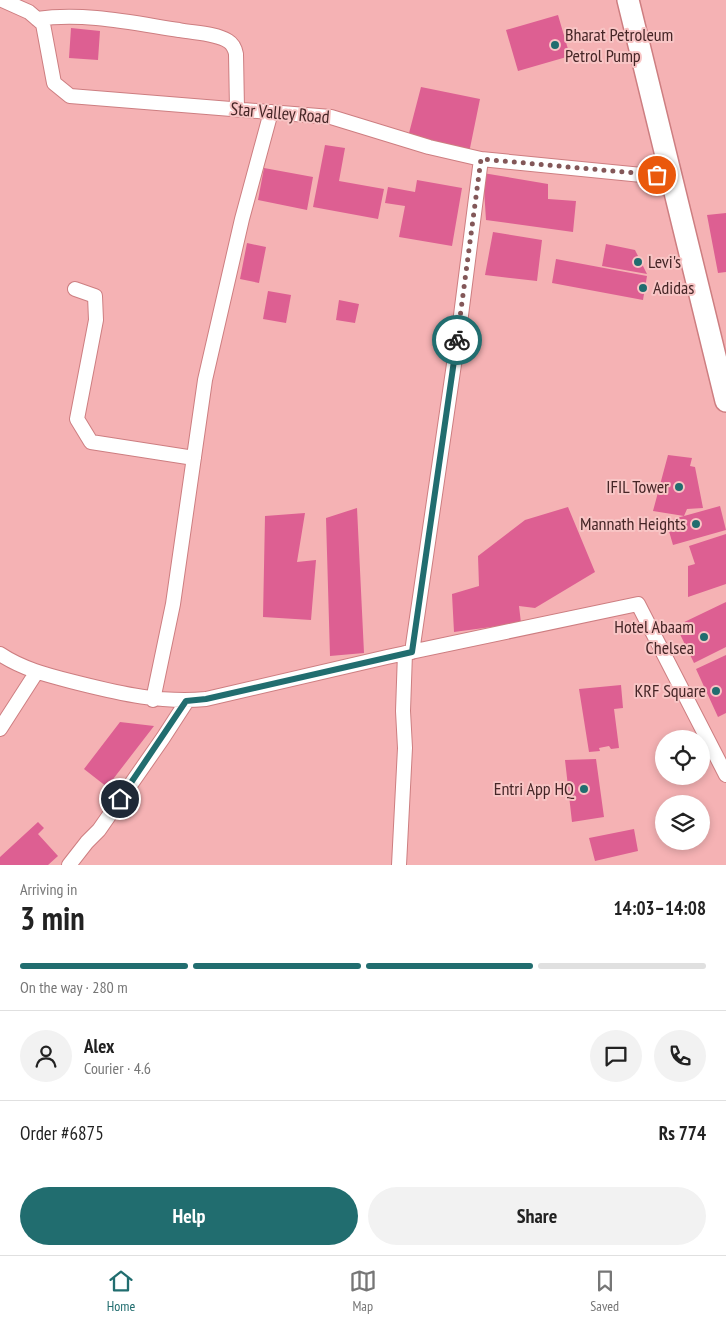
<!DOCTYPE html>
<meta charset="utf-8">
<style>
body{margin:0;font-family:"PT Sans Narrow",sans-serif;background:#f2f2f2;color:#222;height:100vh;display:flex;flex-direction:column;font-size:19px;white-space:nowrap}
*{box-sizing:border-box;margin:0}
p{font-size:16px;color:#767676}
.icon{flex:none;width:28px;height:28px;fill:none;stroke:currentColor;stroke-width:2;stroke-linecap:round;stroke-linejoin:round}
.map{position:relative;height:865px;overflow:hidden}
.details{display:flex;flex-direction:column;background:#fff;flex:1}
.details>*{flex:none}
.tools{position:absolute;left:655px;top:730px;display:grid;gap:10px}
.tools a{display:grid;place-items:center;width:55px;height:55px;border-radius:50%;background:#fff;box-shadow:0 2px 8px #0003;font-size:25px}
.pin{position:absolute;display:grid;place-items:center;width:42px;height:42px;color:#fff;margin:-21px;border:2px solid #fff;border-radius:50%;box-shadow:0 1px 5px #0007}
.courier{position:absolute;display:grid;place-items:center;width:50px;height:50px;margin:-25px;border:4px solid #216d6f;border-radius:50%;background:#fff;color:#222;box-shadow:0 1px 6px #0007}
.headline em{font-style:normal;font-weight:600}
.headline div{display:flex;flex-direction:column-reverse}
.headline{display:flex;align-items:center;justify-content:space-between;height:85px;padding:0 20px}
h1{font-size:32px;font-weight:600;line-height:38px}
.bar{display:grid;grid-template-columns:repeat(4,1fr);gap:8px 5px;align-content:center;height:60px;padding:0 20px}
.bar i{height:6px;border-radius:4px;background:#e0e0e0}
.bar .current{background:#216d6f}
.bar p{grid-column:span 4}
.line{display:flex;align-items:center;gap:12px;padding:0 20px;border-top:1px solid #e0e0e0}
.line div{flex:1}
.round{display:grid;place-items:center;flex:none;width:52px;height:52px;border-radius:26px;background:#f2f2f2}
.button{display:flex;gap:10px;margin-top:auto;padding:10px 20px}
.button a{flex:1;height:58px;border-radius:30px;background:#216d6f;color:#fff;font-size:20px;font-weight:600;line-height:58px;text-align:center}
.button a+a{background:#f2f2f2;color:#222}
.menu{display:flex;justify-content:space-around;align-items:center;height:70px;border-top:1px solid #e0e0e0;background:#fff;font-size:14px;color:#767676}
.menu a{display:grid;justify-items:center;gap:2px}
.menu .current{color:#216d6f}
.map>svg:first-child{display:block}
.building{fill:#dd5f92}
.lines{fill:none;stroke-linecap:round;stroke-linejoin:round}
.street-casing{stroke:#cd7e81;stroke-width:16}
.primary-casing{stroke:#cd7e81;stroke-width:24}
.street{stroke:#fff;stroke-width:14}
.primary{stroke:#fff;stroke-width:21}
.done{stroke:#835758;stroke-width:5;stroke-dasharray:0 9}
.route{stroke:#216d6f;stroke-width:6}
.poi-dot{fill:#216d6f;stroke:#f8c5c5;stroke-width:2}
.labels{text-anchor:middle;stroke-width:4;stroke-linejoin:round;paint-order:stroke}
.poi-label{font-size:18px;fill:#462627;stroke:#f8c5c5;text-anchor:end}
.street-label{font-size:18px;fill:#462627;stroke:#f8c5c5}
</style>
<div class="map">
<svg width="726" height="865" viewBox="0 0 726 865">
<rect width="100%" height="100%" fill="#f5b2b4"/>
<path class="building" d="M558,15L570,56L518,71L506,30Z
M71,28L100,31L98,60L69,58Z
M421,87L480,99L469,153L408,137Z
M325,145L345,148L339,181L384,189L378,219L313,207Z
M264,168L313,177L307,210L258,200Z
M483,173L548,184V199L576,201L573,232L486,220Z
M417,180L462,188L452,246L399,237L405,206L385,203L388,187L415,192Z
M726,213V272L718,273L707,215Z
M493,232L542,240L537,281L485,275Z
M247,243L266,247L259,283L240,279Z
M606,244L635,250L647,274L602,266Z
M556,259L647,276L643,300L552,283Z
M268,291L291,295L286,323L263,319Z
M339,300L359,304L355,323L336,320Z
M668,455L692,458L690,466L695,467L703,508L687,509L684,516L653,511Z
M720,506L726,530L673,545L666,521Z
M568,507L595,572L535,608L519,606L521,623L454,632L452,594L479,586L478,556L525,520Z
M357,508L364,653L330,656L326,518Z
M305,513L297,562L316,560L311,620L263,617L265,516Z
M726,534V584L688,597V566L695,564L689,546Z
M726,602V647L694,663L676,626Z
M726,655V713L718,717L696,669Z
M621,685L623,708L614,709L619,748L611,749L609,746L599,748L600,751L589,752L579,689Z
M120,722L154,726L107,787L84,769Z
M596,759L604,817L572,822L565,760Z
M38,822L44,828L38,834L58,856L48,865H0V857Z
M634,829L638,851L595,861L589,838Z"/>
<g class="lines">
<g class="street-casing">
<path id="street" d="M2,0L29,12L43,24L54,83L70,96L331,117L429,147L481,159L642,175L672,176
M37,19C84,12 133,23 179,30C194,33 215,33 228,41C233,44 235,49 236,54L237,109
M75,289L95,296L96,320L77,419L91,442L194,458
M412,652L460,323L481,159
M0,654C24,670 51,676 78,683C122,694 161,703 206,699L387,657L638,604L726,775
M153,700L173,604L205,380L242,219L271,112
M0,729L36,673
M69,865L87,842L99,830L163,738L187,701
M399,865L405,748L403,711L405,653"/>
</g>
<g class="primary-casing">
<path id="primary" d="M628,0L726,401"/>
</g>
<use href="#street" class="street"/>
<use href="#primary" class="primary"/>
</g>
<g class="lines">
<path class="done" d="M457,340L481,159L657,175"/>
<path class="route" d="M120,799L186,701L206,699L412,652L457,340"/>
</g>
<g class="poi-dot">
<circle cx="555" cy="45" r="5"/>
<circle cx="638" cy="262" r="5"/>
<circle cx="643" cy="288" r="5"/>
<circle cx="679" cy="487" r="5"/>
<circle cx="696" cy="524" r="5"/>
<circle cx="704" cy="637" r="5"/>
<circle cx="716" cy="691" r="5"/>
<circle cx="584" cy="789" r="5"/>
</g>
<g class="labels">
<g class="poi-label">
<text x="565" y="41" text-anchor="start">Bharat Petroleum<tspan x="565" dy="21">Petrol Pump</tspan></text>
<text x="648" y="268" text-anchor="start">Levi's</text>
<text x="653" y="294" text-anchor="start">Adidas</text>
<text x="669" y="493">IFIL Tower</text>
<text x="686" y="530">Mannath Heights</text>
<text x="694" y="633">Hotel Abaam<tspan x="694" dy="21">Chelsea</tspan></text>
<text x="706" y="697">KRF Square</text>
<text x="574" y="795">Entri App HQ</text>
</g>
<g class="street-label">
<text transform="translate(280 113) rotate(5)" y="6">Star Valley Road</text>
</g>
</g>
</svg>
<div class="tools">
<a><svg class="icon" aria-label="locate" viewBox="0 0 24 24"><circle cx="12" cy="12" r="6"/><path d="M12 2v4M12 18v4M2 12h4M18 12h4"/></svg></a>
<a><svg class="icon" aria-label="layers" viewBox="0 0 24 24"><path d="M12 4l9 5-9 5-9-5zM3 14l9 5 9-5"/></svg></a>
</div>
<div class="pin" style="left:657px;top:175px;background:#ea580c"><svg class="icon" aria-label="bag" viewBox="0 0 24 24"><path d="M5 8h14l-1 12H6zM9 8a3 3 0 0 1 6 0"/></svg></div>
<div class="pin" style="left:120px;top:799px;background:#1f2937"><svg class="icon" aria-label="home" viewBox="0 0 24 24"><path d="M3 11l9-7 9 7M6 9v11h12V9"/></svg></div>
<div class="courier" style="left:457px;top:340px"><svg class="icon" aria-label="bike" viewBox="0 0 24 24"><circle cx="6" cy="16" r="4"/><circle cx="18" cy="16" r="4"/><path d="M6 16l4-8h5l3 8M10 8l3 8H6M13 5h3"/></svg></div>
</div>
<section class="details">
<div class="headline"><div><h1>3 min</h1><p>Arriving in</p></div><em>14:03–14:08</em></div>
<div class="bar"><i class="current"></i><i class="current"></i><i class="current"></i><i></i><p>On the way · 280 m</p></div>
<div class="line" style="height:90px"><a class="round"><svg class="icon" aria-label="person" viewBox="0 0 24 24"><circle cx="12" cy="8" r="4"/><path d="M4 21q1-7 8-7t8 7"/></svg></a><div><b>Alex</b><p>Courier · 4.6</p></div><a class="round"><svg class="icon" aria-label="chat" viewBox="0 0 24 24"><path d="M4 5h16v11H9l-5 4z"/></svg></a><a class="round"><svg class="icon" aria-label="phone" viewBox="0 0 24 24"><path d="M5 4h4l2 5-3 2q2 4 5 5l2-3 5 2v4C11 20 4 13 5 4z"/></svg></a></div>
<div class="line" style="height:65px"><div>Order #6875</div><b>Rs 774</b></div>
<div class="button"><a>Help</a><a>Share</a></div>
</section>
<nav class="menu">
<a class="current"><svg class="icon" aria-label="home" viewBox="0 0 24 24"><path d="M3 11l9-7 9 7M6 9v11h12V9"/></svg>Home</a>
<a><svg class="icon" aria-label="map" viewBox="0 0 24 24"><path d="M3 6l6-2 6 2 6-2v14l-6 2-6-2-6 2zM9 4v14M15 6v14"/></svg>Map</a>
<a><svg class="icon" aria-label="saved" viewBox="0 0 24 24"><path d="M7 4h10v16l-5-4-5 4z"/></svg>Saved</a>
</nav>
